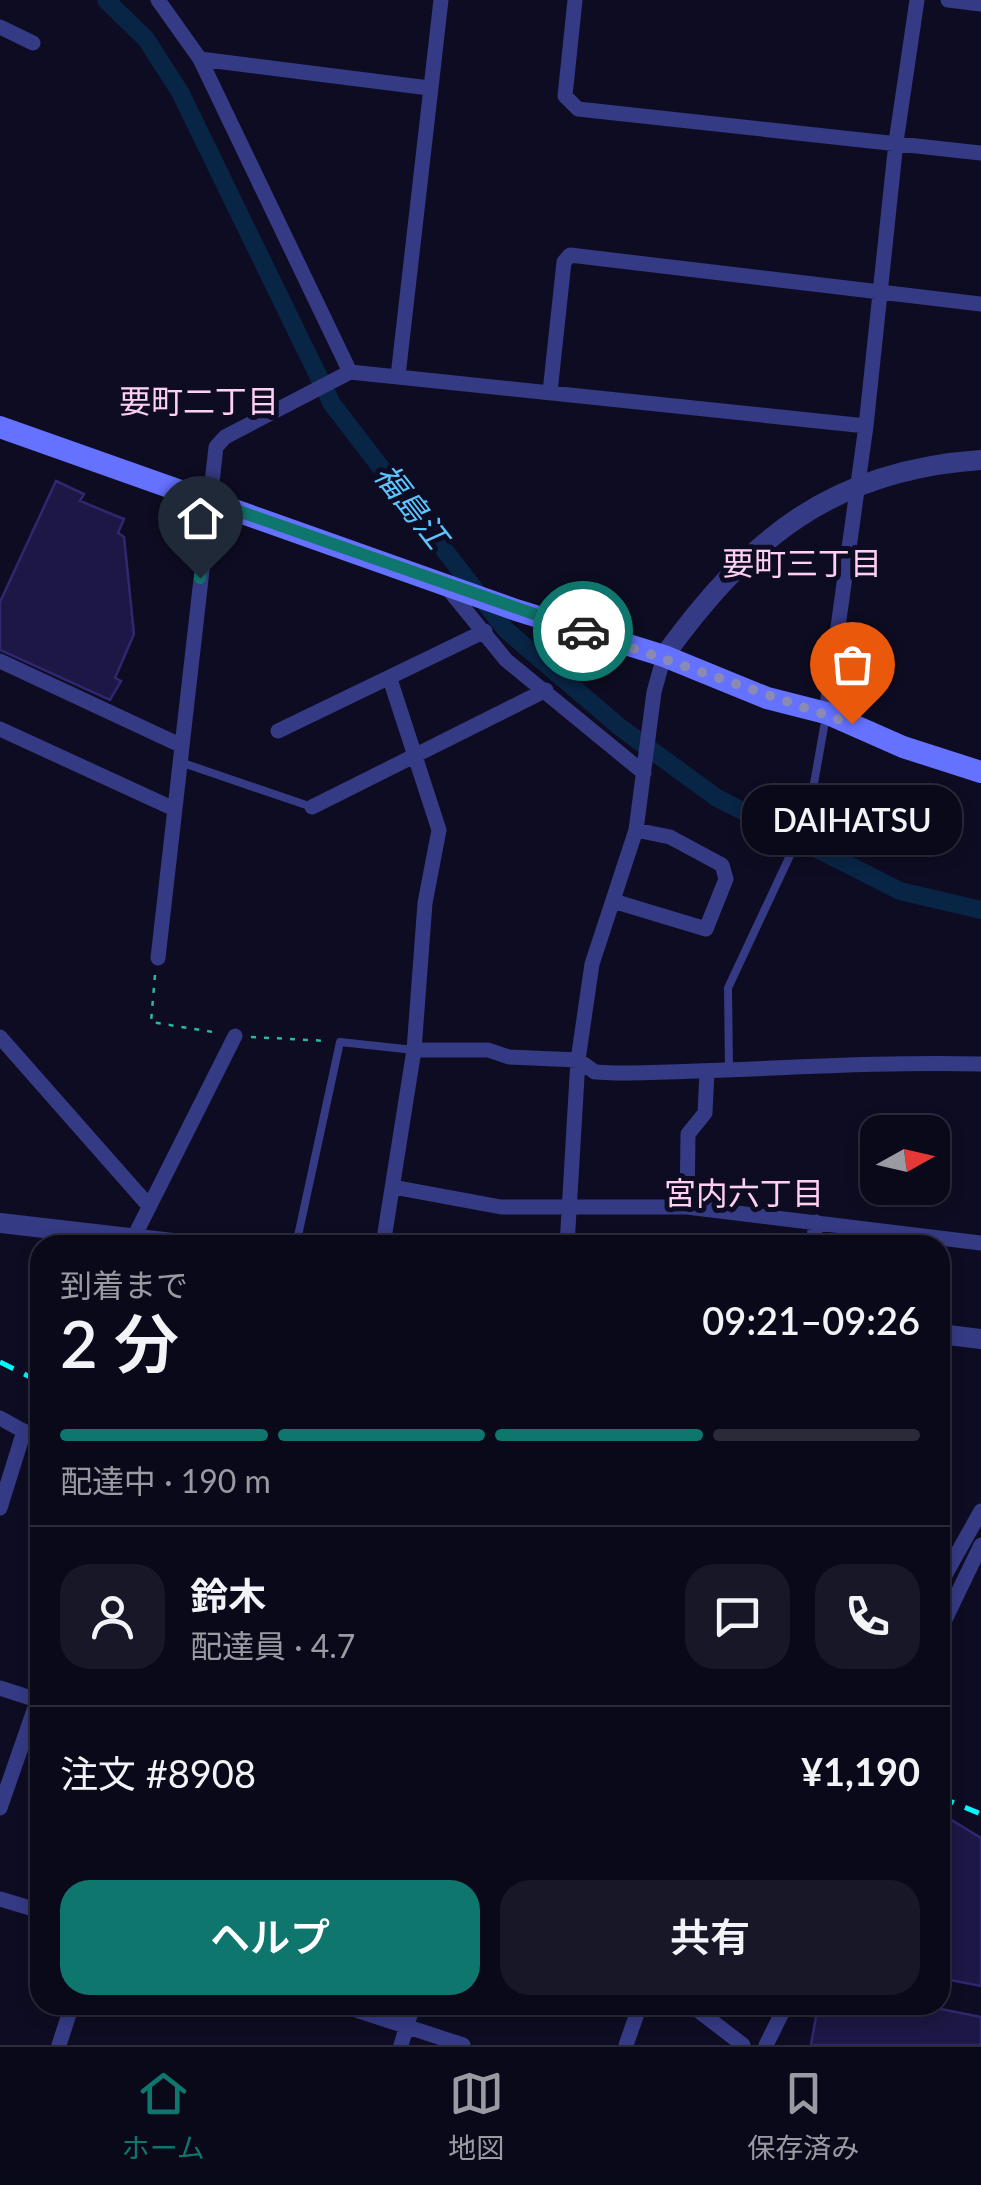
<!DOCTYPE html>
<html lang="ja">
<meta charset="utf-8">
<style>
body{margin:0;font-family:Lato,"Noto Sans JP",sans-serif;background:#181727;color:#f1f3f6;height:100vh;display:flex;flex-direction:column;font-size:38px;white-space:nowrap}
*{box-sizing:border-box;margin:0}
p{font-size:32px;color:#999aa2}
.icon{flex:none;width:55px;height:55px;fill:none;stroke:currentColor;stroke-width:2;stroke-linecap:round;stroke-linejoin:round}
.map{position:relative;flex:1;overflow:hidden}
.drawer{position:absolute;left:30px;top:1235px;width:920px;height:780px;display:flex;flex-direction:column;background:#0a091a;border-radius:30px;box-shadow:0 5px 15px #0003,0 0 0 2px #2a2a39}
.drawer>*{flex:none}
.needle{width:65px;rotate:82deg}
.buttons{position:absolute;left:860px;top:1115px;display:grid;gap:20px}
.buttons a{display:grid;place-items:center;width:90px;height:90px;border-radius:20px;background:#0a091a;box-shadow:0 5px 15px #0003,0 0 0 2px #2a2a39;font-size:50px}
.pin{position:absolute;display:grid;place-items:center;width:85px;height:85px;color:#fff;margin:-102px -42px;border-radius:50% 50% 50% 0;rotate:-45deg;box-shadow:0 0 10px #0007}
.pin .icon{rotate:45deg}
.courier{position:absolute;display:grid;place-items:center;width:100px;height:100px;margin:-50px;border:8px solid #0f766e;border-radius:50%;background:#fff;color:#222;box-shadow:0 2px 12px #0007}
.bubble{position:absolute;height:70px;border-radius:30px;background:#0a091a;box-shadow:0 5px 15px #0003,0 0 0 2px #2a2a39;font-size:32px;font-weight:600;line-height:70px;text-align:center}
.overview em{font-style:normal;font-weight:600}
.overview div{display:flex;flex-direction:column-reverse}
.overview{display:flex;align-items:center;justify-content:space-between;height:170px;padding:0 30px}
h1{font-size:65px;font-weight:600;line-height:75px}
.bar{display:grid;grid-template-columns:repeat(4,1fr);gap:15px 10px;align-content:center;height:120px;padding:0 30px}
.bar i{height:12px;border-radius:8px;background:#2a2a39}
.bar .on{background:#0f766e}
.bar p{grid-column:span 4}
.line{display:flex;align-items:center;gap:25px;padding:0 30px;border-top:2px solid #2a2a39}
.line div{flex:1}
.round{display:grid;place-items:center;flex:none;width:105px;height:105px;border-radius:30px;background:#181727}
.button{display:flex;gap:20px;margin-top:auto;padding:20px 30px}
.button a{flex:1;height:115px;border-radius:30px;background:#0f766e;color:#fff;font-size:40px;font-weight:600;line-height:115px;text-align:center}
.button a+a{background:#181727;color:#f1f3f6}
.tab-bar{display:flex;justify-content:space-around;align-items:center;height:140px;border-top:2px solid #2a2a39;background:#0a091a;font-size:28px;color:#999aa2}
.tab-bar a{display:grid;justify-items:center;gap:5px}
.tab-bar .on{color:#0f766e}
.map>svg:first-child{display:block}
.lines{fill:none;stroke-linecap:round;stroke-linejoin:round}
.canal{stroke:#092545;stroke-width:18}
.building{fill:#1c1744;stroke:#2f2871;stroke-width:2.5}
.path{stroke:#28b9a1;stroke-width:2.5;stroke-dasharray:5 8;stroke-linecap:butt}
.service{stroke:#353a84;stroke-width:8}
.minor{stroke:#353a84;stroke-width:15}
.tertiary{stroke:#353a84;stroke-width:20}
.secondary{stroke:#6571ff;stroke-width:22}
.rail{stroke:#00f9f8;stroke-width:5;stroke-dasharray:15 12;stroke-linecap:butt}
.done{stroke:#8b8ab2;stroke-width:10;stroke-dasharray:0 18}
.route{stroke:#0f766e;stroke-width:12}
.labels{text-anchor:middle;stroke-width:10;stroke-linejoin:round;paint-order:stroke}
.neighbourhood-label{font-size:32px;fill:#ffd0f3;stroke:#0e0c22}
.water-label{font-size:32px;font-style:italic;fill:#5cc4ff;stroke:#0e0c22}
</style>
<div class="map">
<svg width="981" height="2045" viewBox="0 0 981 2045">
<rect width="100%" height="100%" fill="#0e0c22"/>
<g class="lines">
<path class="canal" d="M106,0L146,39L180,92L332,404L506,630L621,728L717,798L900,891L981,910"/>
</g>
<path class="building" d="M56,481L84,494L80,501L124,519L118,533L124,537L134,634L115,678L121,681L110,700L0,650V602Z
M940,1813L981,1838V1986L940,1978Z
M818,2005H921L981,2017V2045H811Z"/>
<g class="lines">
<path class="path" d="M155,975L151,1022L219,1033
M251,1037L328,1041"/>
<path class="service" d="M180,762L312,807
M729,1071L728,988L808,817L826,716
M296,1245L340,1042L414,1050"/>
<path class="minor" d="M158,0L200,59L350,372
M575,0L565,96L578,109L981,153
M948,0L981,4
M0,27L33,43
M200,59L429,88
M398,376L441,0
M550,392L564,262L570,255L981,304
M445,585L506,660L644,773
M0,661L180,745
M826,713L866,426L896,142L917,0
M0,729L172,808
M278,731L485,631
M312,807L546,690
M613,901L706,929L726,879L722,865L670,837L636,830
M158,958L216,447L225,437L350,372L866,426
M0,1037L149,1206
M414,1050H488L509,1057L578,1060L595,1072L615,1073C737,1072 859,1061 981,1064
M393,1187L501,1207H687L981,1243
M687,1207L688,1134L705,1113L707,1072
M134,1237L235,1036
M383,1245L414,1050L425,903L439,830L390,679
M567,1245L578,1060L592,964L636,830L654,692L664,656
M813,1245L816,1222
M0,1418L40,1440
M0,1508L24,1431
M940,1584L981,1511
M940,1630L981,1545
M0,1688L40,1701
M0,1808L40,1693
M0,1899L40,1911
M341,2005L463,2045
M691,2005L743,2045
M59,2045L72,2005
M401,2045L413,2005
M626,2045L640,2005
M766,2045L786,2005"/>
<path class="tertiary" d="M664,656C749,539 831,470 981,460
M0,1223L190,1245
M940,1334L981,1339"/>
<path class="secondary" d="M0,427L516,610L664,656L767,698L826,713L903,747L981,772"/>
<path class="rail" d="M0,1362L40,1382
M940,1797L981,1814"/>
</g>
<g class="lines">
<path class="done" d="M583,631L852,724"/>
<path class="route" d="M200,578L210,501L583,631"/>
</g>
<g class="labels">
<g class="neighbourhood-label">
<text x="199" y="413">要町二丁目</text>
<text x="802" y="575">要町三丁目</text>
<text x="744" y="1205">宮内六丁目</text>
</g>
<g class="water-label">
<text transform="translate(411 506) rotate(52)" y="11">福島江</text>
</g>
</g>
</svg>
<div class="buttons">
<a><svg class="needle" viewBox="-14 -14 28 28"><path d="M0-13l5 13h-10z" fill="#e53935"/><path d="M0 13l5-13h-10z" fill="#999aa2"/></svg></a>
</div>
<div class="pin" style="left:852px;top:724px;background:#ea580c"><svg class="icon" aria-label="bag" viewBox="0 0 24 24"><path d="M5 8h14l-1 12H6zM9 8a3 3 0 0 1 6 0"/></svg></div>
<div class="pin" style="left:200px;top:578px;background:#1f2937"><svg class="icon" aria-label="home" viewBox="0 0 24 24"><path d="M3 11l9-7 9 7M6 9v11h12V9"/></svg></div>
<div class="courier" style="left:583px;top:631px"><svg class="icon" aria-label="car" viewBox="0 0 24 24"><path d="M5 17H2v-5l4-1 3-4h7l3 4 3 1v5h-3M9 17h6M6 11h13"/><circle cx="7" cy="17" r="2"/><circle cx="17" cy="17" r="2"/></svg></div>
<div class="bubble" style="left:742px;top:785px;width:220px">DAIHATSU</div>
<section class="drawer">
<div class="overview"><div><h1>2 分</h1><p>到着まで</p></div><em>09:21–09:26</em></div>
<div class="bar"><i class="on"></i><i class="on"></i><i class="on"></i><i></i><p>配達中 · 190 m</p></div>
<div class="line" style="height:180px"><a class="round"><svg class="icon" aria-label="person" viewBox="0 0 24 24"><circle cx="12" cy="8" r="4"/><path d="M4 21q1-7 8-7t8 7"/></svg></a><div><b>鈴木</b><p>配達員 · 4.7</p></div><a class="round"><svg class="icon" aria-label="chat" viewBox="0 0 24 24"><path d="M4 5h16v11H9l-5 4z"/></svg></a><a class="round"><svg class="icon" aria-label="phone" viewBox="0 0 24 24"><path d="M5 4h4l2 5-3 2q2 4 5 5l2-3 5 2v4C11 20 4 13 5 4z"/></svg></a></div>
<div class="line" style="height:130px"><div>注文 #8908</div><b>¥1,190</b></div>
<div class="button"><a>ヘルプ</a><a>共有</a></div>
</section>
</div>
<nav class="tab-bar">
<a class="on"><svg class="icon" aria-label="home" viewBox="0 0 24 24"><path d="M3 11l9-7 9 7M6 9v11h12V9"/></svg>ホーム</a>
<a><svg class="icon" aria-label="map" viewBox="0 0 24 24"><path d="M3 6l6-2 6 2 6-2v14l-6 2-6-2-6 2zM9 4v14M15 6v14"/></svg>地図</a>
<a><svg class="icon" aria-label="saved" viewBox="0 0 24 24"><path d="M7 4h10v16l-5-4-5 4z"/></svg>保存済み</a>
</nav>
